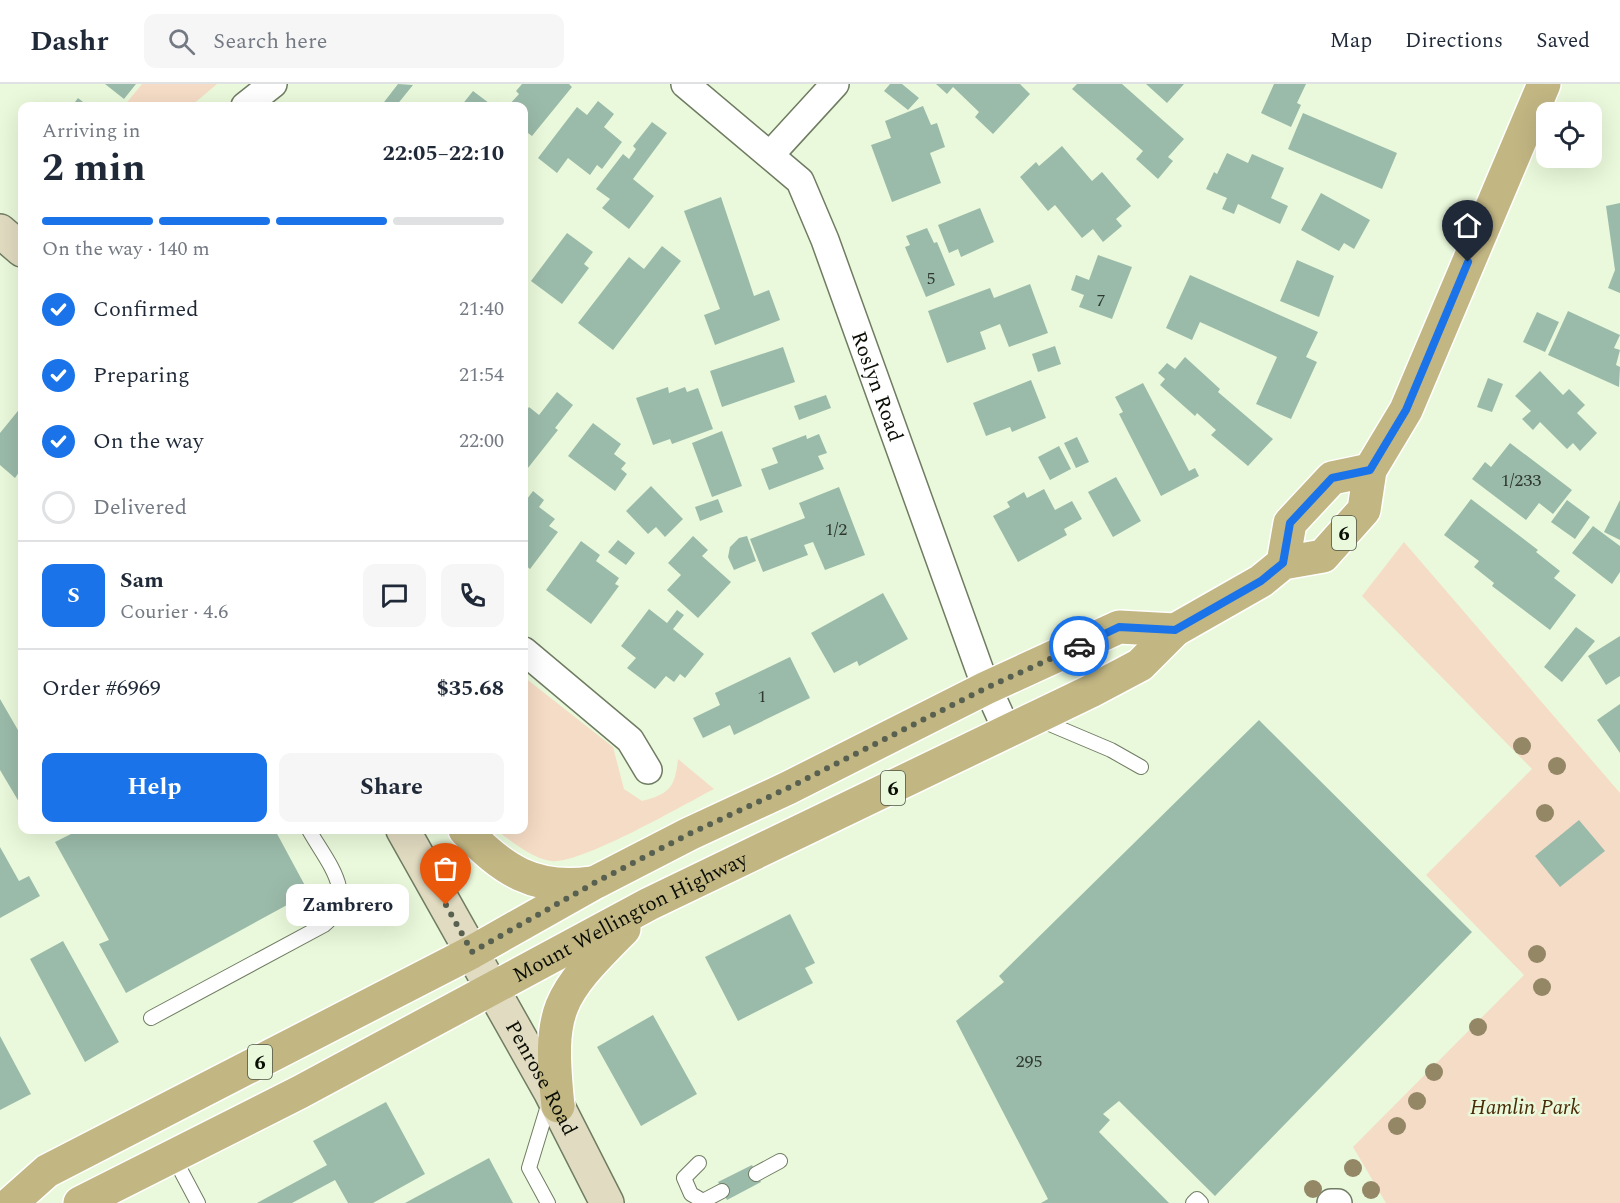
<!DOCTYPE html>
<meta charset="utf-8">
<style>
body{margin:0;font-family:Spectral,serif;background:#f6f6f7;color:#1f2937;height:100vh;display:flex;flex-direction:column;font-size:22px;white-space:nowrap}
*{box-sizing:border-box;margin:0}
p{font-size:20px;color:#747a83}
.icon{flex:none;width:33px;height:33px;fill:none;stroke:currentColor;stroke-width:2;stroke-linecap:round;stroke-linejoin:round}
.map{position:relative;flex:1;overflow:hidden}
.details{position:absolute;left:18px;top:18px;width:510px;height:732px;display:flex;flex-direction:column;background:#fff;border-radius:12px;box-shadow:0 6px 24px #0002}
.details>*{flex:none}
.tools{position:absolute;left:1536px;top:18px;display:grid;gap:12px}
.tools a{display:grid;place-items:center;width:66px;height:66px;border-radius:12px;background:#fff;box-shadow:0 6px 24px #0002;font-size:30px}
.pin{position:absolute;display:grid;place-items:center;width:51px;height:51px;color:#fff;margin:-62px -26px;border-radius:50% 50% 50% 0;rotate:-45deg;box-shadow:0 0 6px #0007}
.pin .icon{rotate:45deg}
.courier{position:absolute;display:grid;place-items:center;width:60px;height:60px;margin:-30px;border:4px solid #1a73e8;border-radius:50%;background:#fff;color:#222;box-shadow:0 2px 8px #0007}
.bubble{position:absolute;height:42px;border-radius:12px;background:#fff;box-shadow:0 6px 24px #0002;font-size:20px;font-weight:700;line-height:42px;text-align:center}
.overview em{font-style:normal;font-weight:700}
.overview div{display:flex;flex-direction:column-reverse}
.overview{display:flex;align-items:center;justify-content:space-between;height:102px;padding:0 24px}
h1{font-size:39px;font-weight:700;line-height:45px}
.bar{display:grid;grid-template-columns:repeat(4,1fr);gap:9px 6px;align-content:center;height:72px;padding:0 24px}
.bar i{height:8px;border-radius:4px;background:#e0e1e3}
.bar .current{background:#1a73e8}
.bar p{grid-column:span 4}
.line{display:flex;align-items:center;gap:15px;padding:0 24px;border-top:2px solid #e0e1e3}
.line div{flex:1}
.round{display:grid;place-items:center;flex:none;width:63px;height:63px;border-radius:12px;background:#f6f6f7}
ol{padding:0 24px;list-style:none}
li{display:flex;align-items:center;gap:18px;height:66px}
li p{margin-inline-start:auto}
li .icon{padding:6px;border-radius:50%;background:#1a73e8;color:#fff;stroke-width:4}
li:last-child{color:#747a83}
li i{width:33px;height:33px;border:3px solid #e0e1e3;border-radius:50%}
.action{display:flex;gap:12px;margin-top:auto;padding:12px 24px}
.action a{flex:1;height:69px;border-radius:12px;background:#1a73e8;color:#fff;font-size:24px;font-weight:700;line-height:69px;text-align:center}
.action a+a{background:#f6f6f7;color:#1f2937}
header{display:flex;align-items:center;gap:36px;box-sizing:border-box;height:84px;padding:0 30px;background:#fff;border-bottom:2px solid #e0e1e3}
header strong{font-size:28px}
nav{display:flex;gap:33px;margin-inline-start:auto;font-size:21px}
.search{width:420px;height:54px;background:#f6f6f7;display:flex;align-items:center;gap:15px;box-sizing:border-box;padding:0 21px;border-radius:12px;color:#747a83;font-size:22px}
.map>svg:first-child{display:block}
.green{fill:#f5dcc6}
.building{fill:#9bbbaa}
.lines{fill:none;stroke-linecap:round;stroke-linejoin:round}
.lane-casing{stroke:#6f7c62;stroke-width:16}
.street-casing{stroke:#6f7c62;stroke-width:30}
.secondary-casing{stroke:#6f7c62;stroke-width:36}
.primary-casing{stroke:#fff;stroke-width:36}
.lane{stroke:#fff;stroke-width:14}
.street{stroke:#fff;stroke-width:27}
.secondary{stroke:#e1dbc1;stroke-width:33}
.primary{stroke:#c2b683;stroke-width:33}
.tree{fill:#938766}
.done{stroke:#586050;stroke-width:6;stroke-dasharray:0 10.8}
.route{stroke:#1a73e8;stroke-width:8}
.labels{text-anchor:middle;stroke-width:5;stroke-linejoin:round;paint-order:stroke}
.number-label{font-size:18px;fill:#2e392e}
.shield{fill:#eaf9db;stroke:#4d5445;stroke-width:1.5}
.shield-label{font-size:20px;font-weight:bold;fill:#0a0e05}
.street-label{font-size:21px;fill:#0a0e05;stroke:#eaf9db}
.park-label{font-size:21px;font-style:italic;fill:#4b2a07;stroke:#eaf9db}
</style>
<header>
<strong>Dashr</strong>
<div class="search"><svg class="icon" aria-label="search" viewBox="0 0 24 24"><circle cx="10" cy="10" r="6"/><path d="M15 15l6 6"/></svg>Search here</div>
<nav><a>Map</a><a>Directions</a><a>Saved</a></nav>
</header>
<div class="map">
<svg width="1620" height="1119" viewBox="0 0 1620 1119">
<rect width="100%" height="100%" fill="#eaf9db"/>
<path class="green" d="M142,0H217L191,22H124Z
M1404,458L1620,709V1119H1386L1353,1063L1524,891L1426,791L1532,685L1362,512Z
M524,593L613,663L624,705L642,717C669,710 675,704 678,675L714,705C683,721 580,781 551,777C531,774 512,757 496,746H524Z"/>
<path class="building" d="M105,0H136L124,15Z
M398,0L413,1L396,22H381Z
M522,0H569L572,3L532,52L524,46V22H508L519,10L516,7Z
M890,0H902L919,14L908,26L884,7Z
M936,0H1020L1030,10L993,50L975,33L979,28L953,3L947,10Z
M1077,0H1122L1184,55L1168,73L1173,77L1158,95L1136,75L1143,67L1072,5Z
M1146,0H1184L1167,19Z
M1274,0H1306L1297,19L1301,21L1291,43L1261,29Z
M473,7L489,19L486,22H461Z
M78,14L88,22H72Z
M598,17L614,30L604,43L622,58L602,85L597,81L590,91L568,74L557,89L538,74L577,23L587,31Z
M923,22L931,41L937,39L945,63L930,69L941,99L892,118L871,61L891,54L885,37Z
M1303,29L1397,69L1382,105L1288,65Z
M652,38L667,49L633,95L654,112L629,145L602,124L610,115L596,105L623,70L629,75L636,65L633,62Z
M1062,62L1092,97L1102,88L1131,122L1116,135L1122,142L1103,158L1093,145L1082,154L1055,121L1048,127L1020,93L1036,78L1039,82Z
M1227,69L1248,79L1252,70L1284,84L1271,114L1288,122L1280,140L1238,120L1234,130L1222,125L1227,114L1206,105L1214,88L1217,90Z
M1321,109L1370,136L1354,165L1344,159L1339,167L1301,146Z
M721,113L754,212L769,206L780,236L715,261L704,231L720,225L684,127Z
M1620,119V209L1608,204L1615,186L1606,122Z
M980,124L994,158L961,173L958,165L949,169L938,141Z
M927,144L934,159L937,158L955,201L926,213L905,163L910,161L906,152Z
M567,149L593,168L584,180L589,184L562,220L531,197Z
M662,162L681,177L613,266L578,239L629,173L644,185Z
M1098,171L1132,183L1112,235L1079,223L1084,211L1071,206L1076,191L1089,196Z
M1297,176L1334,192L1319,233L1280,217Z
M1190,191L1318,248L1306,273L1317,278L1291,335L1256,320L1277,273L1200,238L1192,256L1166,244Z
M1030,200L1048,249L1009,263L1000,240L980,248L986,265L947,279L928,227L990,204L994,214Z
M1568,227L1620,251L1614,264L1620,266L1616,281L1620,283L1619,303L1548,271Z
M1537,228L1559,238L1545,268L1523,258Z
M1055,262L1061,280L1038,288L1032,270Z
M783,263L795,298L722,323L710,287Z
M1185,273L1220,305L1218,308L1273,355L1248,382L1211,351L1216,346L1197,329L1195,332L1160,301L1165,295L1158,289L1167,279L1175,285Z
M1540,287L1563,311L1569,305L1585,321L1577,329L1597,349L1580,367L1573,359L1567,365L1540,338L1533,346L1522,335L1531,327L1515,312Z
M1488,294L1503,300L1492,328L1477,323Z
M1031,296L1046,334L1012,348L1010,343L986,352L973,319Z
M1143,299L1189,387L1195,384L1199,392L1161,412L1119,330L1123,328L1115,313Z
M668,303L669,309L685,303L687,308L698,304L713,345L672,360L670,355L653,361L636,314Z
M557,308L573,321L555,344L558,346L524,389V330L529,323L539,331Z
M826,311L831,324L799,336L794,322Z
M22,322V384L15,394L0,381V349Z
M593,339L621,360L614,370L626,379L621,385L627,390L615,407L568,372Z
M722,347L742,402L712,413L692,359Z
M819,350L827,369L818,372L824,385L769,406L761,385L778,379L772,364L806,351L807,355Z
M1077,353L1089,378L1076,384L1064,359Z
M1510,359L1572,406L1553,430L1539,419L1526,436L1472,395L1485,378L1491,383Z
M1059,362L1071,385L1050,396L1038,373Z
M1116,393L1141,437L1113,453L1088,408Z
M651,402L683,435L665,453L656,443L648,450L626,427Z
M839,403L865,471L825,486L813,458L804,461L808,471L763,488L750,455L805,434L799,419Z
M1044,405L1055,426L1072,417L1082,435L1064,445L1067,451L1018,478L993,432L1010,423L1007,418L1024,408L1027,414Z
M533,407L544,416L539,423L555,435L549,442L558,448L530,485L524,480V419Z
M718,415L723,428L700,437L695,423Z
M1471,415L1538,466L1536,468L1560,487L1554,494L1576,511L1550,546L1492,502L1494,499L1474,483L1479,477L1444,451Z
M1567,416L1590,433L1575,455L1551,438Z
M1620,416V456L1604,448Z
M1593,442L1620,462V488L1612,500L1572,469Z
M693,452L708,466L702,472L731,498L698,534L667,506L681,491L668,479Z
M747,452L756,477L734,486L728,473L730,463L739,454Z
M618,456L635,469L626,481L608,468Z
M581,457L600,471L596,477L619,494L615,500L619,502L591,540L546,506Z
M883,509L908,555L859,582L857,577L834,589L811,549Z
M649,525L667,539L677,526L684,531L673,545L704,570L685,594L680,590L674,598L666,592L655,605L627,584L636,574L621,562Z
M1576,543L1595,557L1562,598L1544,583Z
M1620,552V592L1606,601L1588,572Z
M790,573L810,614L734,651L730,641L703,654L693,634L720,621L715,609Z
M0,615L22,653V723L0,686Z
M1620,620V669L1597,636Z
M1259,636L1472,848L1215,1112L1119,1017L1103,1030L1110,1036L1099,1048L1169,1119H1041L1048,1115L956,937L1004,898L999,892Z
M1579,736L1605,767L1560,803L1535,772Z
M79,746H275L309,809L126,909L99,860L109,856L55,758Z
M0,763L19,797L29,792L40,812L0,834Z
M790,830L815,879L805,884L813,899L738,937L705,873Z
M63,857L119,958L85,978L30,875Z
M653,931L697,1010L641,1042L597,963Z
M0,952L31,1010L0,1026Z
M386,1018L425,1090L373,1119H348L335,1096L292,1119H257L327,1081L313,1057Z
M489,1074L513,1119H405Z
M752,1081L761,1098L727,1116L718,1098Z"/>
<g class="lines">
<g class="lane-casing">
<path id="lane" d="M1040,636L1111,666L1141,683
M151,934L324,841C360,812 326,777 309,746
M173,1072L198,1119
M699,1079L684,1094L691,1110L703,1117L722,1107
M756,1090L780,1077
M548,1119L529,1084L550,1015
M1193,1119L1197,1115L1201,1119"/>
</g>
<g class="street-casing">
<g id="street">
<path id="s1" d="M685,0L800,97L825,156L980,587L1008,649"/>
<path d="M245,22L273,0"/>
<path d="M770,71L835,0"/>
<path d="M524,567L630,656L648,686"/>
<path d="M1331,1119H1338"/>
</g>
</g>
<g class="secondary-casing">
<g id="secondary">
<path d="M0,147L22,166"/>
<path id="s2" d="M403,746L551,1009L607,1119"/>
</g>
</g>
<g class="primary-casing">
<g id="primary">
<path d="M1283,479L1290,439L1332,394L1370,386"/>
<path d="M465,746C502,786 535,807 591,799"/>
<path d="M558,1022C548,925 556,913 624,845"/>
<path d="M11,1119L47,1087L472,868L596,798L689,750L788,704L986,604L1119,543L1175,546"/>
<path id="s3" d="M80,1119L300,1008L649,820L1091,607L1140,581L1175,546L1261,497L1283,479L1323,472L1364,426L1370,386L1406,326L1544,0"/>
</g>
</g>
<use href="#lane" class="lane"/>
<use href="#street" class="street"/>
<use href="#secondary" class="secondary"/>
<use href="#primary" class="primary"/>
</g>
<g class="tree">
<circle cx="1522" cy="662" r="9"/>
<circle cx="1557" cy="682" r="9"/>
<circle cx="1545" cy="729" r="9"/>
<circle cx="1537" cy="870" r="9"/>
<circle cx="1542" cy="903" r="9"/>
<circle cx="1478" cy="943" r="9"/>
<circle cx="1434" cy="988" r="9"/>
<circle cx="1417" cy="1017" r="9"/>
<circle cx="1397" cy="1042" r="9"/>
<circle cx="1353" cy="1084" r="9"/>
<circle cx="1313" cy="1105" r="9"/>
<circle cx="1371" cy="1106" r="9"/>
</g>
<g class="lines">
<path class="done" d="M446,821L472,868L596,798L689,750L788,704L986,604L1079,562"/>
<path class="route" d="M1079,562L1119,543L1175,546L1261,497L1283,479L1290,439L1332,394L1370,386L1406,326L1468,178"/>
</g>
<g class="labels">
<g class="number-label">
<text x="931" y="200">5</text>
<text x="1101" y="222">7</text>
<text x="1521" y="402">1/233</text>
<text x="836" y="451">1/2</text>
<text x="762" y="618">1</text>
<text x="1029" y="983">295</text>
</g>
<g class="shield">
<rect x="1332" y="432" width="24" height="34" rx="4.5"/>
<rect x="881" y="687" width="24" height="34" rx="4.5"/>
<rect x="248" y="961" width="24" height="34" rx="4.5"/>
</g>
<g class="shield-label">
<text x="1344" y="456">6</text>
<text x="893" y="711">6</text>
<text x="260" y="985">6</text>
</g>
<g class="street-label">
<text dy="7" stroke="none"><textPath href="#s1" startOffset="370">Roslyn Road</textPath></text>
<text dy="7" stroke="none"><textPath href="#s3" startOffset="620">Mount Wellington Highway</textPath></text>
<text dy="7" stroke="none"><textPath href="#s2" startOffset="284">Penrose Road</textPath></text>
</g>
<g class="park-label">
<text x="1525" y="1030">Hamlin Park</text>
</g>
</g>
</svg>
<div class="tools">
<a><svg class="icon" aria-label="locate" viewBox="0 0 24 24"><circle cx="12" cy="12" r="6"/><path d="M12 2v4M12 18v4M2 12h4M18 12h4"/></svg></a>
</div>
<div class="pin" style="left:446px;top:821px;background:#ea580c"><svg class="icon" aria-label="bag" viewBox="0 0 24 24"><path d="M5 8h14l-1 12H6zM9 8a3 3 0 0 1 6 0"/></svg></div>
<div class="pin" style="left:1468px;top:178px;background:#1f2937"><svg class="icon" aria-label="home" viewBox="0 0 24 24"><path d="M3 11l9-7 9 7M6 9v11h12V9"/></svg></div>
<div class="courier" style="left:1079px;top:562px"><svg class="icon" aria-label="car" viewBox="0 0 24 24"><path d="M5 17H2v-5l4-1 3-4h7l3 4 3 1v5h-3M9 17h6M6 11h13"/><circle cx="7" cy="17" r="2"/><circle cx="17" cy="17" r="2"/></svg></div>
<div class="bubble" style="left:286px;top:800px;width:123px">Zambrero</div>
<section class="details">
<div class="overview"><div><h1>2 min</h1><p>Arriving in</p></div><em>22:05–22:10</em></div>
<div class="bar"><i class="current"></i><i class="current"></i><i class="current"></i><i></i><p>On the way · 140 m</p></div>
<ol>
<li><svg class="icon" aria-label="check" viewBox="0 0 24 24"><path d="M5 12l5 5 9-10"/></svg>Confirmed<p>21:40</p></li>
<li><svg class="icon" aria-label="check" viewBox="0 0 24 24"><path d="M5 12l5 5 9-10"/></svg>Preparing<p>21:54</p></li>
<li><svg class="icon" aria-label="check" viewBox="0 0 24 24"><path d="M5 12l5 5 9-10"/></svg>On the way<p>22:00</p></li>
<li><i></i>Delivered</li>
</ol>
<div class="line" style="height:108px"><b class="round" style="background:#1a73e8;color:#fff">S</b><div><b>Sam</b><p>Courier · 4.6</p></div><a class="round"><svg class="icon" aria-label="chat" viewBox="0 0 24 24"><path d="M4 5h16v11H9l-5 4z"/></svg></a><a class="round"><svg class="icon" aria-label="phone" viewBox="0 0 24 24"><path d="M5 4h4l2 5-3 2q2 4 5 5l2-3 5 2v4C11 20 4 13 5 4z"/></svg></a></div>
<div class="line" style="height:78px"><div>Order #6969</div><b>$35.68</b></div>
<div class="action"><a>Help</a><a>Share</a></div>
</section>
</div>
